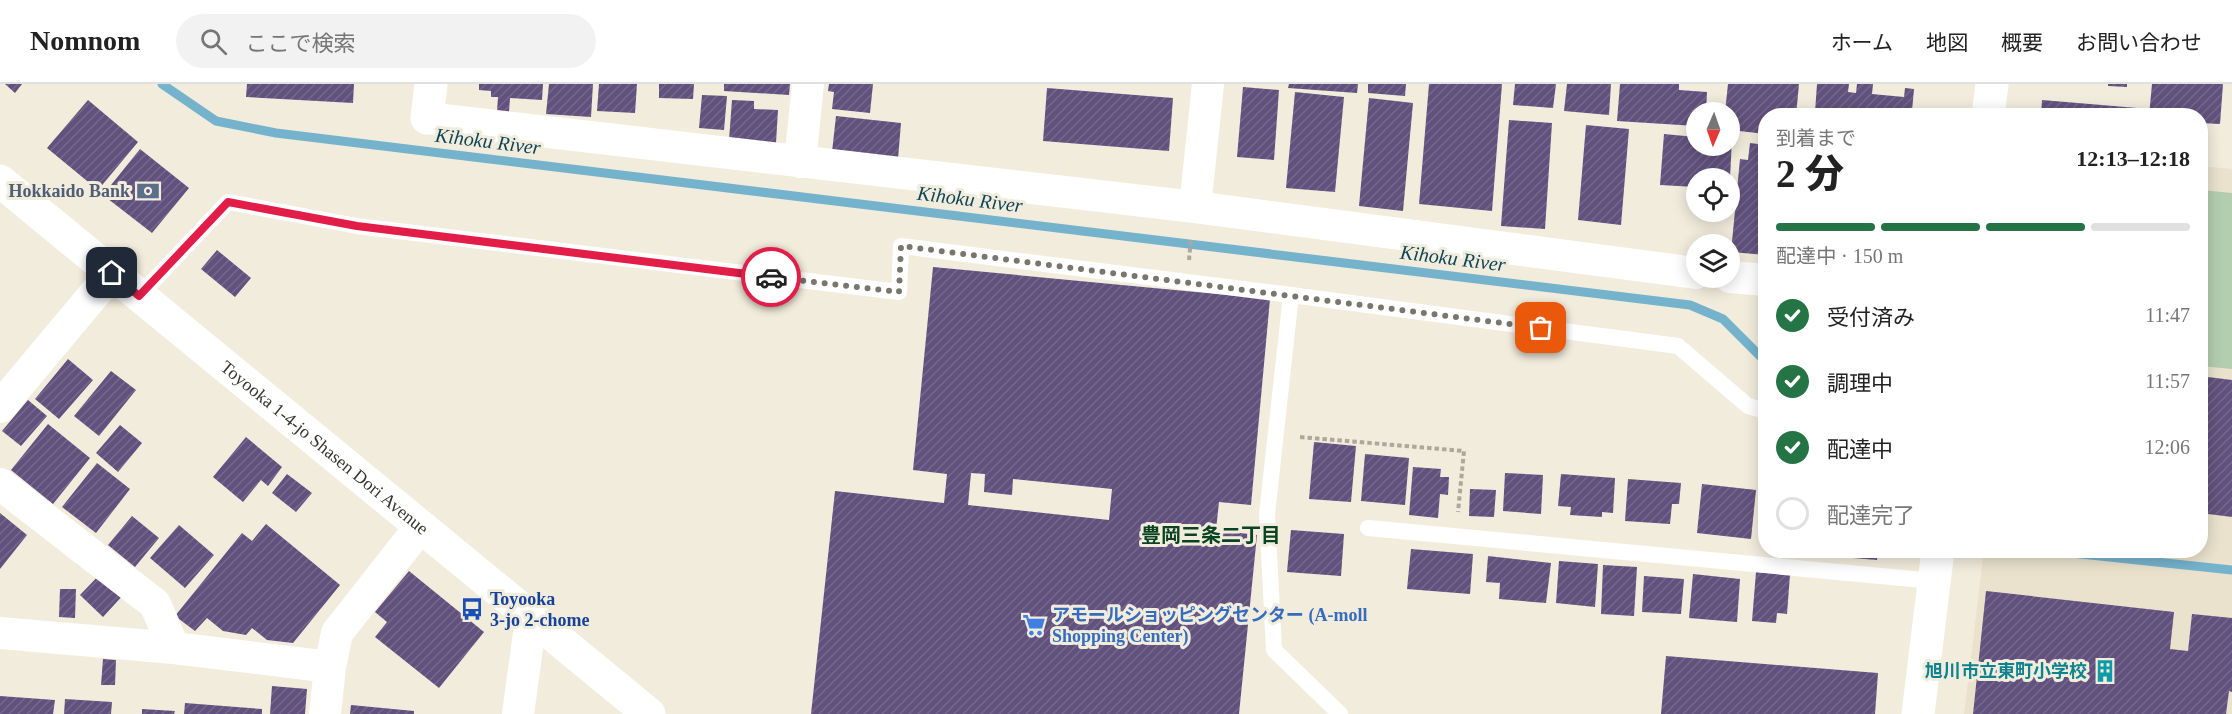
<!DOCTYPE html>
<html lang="ja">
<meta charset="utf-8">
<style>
body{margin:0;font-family:"Times New Roman","Noto Sans JP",serif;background:#f2f2f2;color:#222;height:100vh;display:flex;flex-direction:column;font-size:22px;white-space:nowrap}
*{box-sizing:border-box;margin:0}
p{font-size:20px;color:#767676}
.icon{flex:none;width:33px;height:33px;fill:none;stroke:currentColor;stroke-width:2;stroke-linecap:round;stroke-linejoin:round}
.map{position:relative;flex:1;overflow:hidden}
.drawer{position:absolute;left:1758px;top:24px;width:450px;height:450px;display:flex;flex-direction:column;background:#fff;border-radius:24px;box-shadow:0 3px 15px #0003}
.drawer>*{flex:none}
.needle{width:39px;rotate:182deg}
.fabs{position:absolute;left:1686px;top:18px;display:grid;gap:12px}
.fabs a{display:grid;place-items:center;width:54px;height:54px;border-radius:50%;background:#fff;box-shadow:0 3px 15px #0003;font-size:30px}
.pin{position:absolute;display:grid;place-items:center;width:51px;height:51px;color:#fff;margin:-26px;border-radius:12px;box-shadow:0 3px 9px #0006}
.courier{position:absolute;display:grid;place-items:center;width:60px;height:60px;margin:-30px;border:4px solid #e11d48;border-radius:50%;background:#fff;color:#222;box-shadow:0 2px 8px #0007}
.summary em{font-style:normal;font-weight:800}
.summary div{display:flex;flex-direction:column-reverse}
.summary{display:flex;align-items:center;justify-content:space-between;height:102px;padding:0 18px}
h1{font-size:39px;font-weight:800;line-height:45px}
.bar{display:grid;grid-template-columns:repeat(4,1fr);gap:9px 6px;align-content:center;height:72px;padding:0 18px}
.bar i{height:8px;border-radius:4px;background:#e0e0e0}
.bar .active{background:#247445}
.bar p{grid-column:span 4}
ol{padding:0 18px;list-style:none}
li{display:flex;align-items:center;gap:18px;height:66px}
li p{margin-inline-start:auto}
li .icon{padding:6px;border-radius:50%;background:#247445;color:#fff;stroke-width:4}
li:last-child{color:#767676}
li i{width:33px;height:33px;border:3px solid #e0e0e0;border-radius:50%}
header{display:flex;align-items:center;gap:36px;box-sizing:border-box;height:84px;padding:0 30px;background:#fff;border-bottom:2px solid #e0e0e0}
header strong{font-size:28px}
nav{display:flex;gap:33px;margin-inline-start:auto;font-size:21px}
.search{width:420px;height:54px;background:#f2f2f2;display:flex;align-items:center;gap:15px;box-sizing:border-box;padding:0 21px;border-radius:33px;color:#767676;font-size:22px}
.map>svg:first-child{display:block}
.built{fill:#eae2cc}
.green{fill:#b2ceaf}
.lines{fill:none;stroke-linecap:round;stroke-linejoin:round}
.stream{stroke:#75b3cd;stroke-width:9}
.building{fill:url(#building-hatch);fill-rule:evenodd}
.path{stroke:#aca89c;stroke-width:4;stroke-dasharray:4.5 3;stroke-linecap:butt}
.lane{stroke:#fff;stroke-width:16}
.street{stroke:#fff;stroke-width:32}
.secondary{stroke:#fff;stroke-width:33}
.done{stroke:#79766d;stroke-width:6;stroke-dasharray:0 10.8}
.route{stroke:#e11d48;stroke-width:8}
.labels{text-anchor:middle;stroke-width:6;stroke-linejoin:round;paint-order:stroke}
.service-label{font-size:18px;font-weight:bold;fill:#4e5e75;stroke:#f2ecdd;text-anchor:end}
.street-label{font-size:18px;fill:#383630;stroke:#f2ecdd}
.transit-label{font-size:18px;font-weight:bold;fill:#164399;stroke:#f2ecdd;text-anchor:start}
.shop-label{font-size:18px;font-weight:bold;fill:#366cbe;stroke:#f2ecdd;text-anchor:start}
.culture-label{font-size:18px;font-weight:bold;fill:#0d838f;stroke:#f2ecdd;text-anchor:end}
.water-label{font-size:20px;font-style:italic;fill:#0d4456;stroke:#f2ecdd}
.neighbourhood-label{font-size:20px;font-weight:bold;fill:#084323;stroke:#f2ecdd}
</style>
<header>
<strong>Nomnom</strong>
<div class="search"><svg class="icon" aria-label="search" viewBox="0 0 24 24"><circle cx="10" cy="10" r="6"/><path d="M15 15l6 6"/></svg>ここで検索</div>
<nav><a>ホーム</a><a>地図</a><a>概要</a><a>お問い合わせ</a></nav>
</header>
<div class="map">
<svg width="2232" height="630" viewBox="0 0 2232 630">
<defs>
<pattern id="building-hatch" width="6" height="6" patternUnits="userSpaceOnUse" patternTransform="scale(1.5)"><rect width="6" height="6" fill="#62517e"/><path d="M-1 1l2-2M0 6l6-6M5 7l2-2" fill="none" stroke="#75688b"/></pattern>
</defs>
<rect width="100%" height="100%" fill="#f2ecdd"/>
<path class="built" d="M2201,82L2232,85V630H1964L1984,467L2200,466Z"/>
<path class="green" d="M2201,106L2232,109V285L2201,282Z"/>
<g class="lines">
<path class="stream" d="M162,0L216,37L276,49L1690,221L1723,235L1766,278
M2043,466L2232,486"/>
</g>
<path class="building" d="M5,0H22L15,9Z
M247,0H354L353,19L246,13Z
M479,0H543L542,16L510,14L509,28L497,27L498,13H491V7L479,6Z
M549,0H593L591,33L546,30Z
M599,0H637L635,29L597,27Z
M659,0H694L693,15L659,14Z
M724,0H790L789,11L724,7Z
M829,0H873L870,29L832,25L834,8L828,7Z
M1289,0H1358L1357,9L1288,4Z
M1368,0H1406L1405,12L1368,9Z
M1429,0H1502L1492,127L1419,120Z
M1515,0H1556L1553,24L1513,21Z
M1567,0H1611L1609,31L1564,27Z
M1620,0H1679V6L1707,8L1706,28H1696V42L1617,37Z
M1728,0H1799L1796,32H1766V50L1730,46V28H1725Z
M1817,0H1849L1848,8L1856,9L1857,0H1873L1872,10L1904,13L1905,4L1914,5L1912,27L1939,28V32H1827V30L1815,28Z
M2108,0H2127V3L2108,2Z
M2152,0H2223L2220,40L2200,39V32H2149Z
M1243,3L1279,6L1274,76L1237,73Z
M1047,4L1173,14L1169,67L1043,57Z
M1295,8L1344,13L1335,108L1286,104Z
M702,11L727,12L724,46L699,44Z
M1369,14L1413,19L1403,127L1359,122Z
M88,16L138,58L98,106L47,64Z
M732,16L754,17V25L778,26L776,59L729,56Z
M2042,16L2137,24L2136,32H2041Z
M836,32L901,39L898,75L832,68Z
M1509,36L1552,39L1545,145L1501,142Z
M1586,41L1629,45L1621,141L1578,136Z
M1664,50L1696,53V62H1730V55H1732L1730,94H1696V103L1660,101Z
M1750,59L1766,61V171L1731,168L1740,75L1748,76Z
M140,65L189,104L152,149L103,111Z
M217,166L251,194L235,213L201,185Z
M933,183L1270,215L1251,421L1219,418L1216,446L1257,451L1239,630H811L835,407L944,419L947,390L913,386ZM971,389L985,390L984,408L1012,411L1013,395L1112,405L1109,436L968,421Z
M68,275L93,296L59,335L35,315Z
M111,287L136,306L99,352L74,332Z
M2200,292L2232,296V433L2200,429Z
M28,316L47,332L21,362L2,347Z
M48,340L90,374L53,420L11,386Z
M120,341L142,359L118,388L96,369Z
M246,353L282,383L268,402L261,396L243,418L213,393Z
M1314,358L1356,362L1351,418L1309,415Z
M1365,370L1409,374L1405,421L1361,417Z
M97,379L130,405L96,449L62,423Z
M1413,383L1441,385L1440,393H1449L1448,411L1440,410L1438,434L1409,431Z
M1505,389L1543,391L1541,430L1503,427Z
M287,390L312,409L296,428L272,409Z
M1561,390L1615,394L1613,429L1602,428V433L1570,431L1571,423L1558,422Z
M1628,395L1681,399L1679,420H1672L1670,440L1625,437Z
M1702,400L1756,406L1751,455L1697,449Z
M1470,405L1496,406L1494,433L1469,432Z
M0,429L27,451L0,485Z
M132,432L159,454L135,483L108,461Z
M266,440L340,501L293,559L267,556L252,544L246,551L223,547L207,534L195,547L175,532L242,449L252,457Z
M179,441L214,471L185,504L150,474Z
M1291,446L1344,450L1341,492L1287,488Z
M1411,465L1473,470L1470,510L1407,505Z
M1782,466H1878L1877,476L1781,468Z
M1488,472L1551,479L1546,519L1499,515L1500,499L1486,498Z
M1559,477L1598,480L1595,523L1556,519Z
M1603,481L1637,483L1634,532L1601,530Z
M409,487L484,548L439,604L375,553L387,538L375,528Z
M102,488L125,509L103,533L80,511Z
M1756,488L1790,491L1787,530L1777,529L1776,539L1752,537Z
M1693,490L1740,495L1737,538L1689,534Z
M1644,492L1684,495L1681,530L1642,528Z
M60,505H76L75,534L59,533Z
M1986,507L2174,528L2170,565L2188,567L2192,530L2232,534V608L2229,607L2226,630H1973Z
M1666,572L1878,589L1875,630H1661Z
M103,575L116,576L115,601H101Z
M272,602L307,605L305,630H270Z
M0,612L55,616L53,630H0Z
M65,615L112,618L111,630H64Z
M185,619L262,625V630H184Z
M351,621L414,627V630H350Z
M142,625L175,627L174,630H142Z"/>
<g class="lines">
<path class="path" d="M1189,176L1191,154
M1300,353L1464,367L1458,428"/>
<path class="lane" d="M1291,211L1267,430L1274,566L1340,630
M139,212L228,118L357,142L899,208L901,162L1291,211L1678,262L1748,322L1766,327
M1368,444L1934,497"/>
<path class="street" d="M427,34L1195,123L1696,189
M800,78L808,0
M1195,123L1208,0
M1730,193L1766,196
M0,323L112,189
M0,400L155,520L174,564
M0,549L174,564L330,583
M325,630L330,583L337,549L421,442
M518,630L531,535"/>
<g class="secondary">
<path d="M1988,32L1992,0"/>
<path d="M427,34L431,0"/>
<path id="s1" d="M0,97L649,630"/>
<path d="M1918,630L1938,466"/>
</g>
</g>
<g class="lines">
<path class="done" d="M771,193L899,208L901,162L1541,244"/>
<path class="route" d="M112,189L139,212L228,118L357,142L771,193"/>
</g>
<defs>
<g id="bank-bare" transform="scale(1.8)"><path d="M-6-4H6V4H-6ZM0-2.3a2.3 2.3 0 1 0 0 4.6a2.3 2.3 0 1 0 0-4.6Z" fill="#5c6f8a" stroke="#f2ecdd" stroke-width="2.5" paint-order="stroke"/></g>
<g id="bus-bare" transform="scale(1.8)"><path d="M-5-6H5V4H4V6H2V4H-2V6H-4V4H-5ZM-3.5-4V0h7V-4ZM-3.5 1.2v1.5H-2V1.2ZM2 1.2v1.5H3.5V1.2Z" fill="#1a4fb4" stroke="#f2ecdd" stroke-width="2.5" paint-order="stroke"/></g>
<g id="supermarket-bare" transform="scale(1.8)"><path d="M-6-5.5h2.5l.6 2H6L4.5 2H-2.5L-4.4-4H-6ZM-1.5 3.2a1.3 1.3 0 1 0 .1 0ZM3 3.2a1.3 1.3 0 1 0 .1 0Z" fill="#3f7fe0" stroke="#f2ecdd" stroke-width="2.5" paint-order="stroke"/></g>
<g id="building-bare" transform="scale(1.8)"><path d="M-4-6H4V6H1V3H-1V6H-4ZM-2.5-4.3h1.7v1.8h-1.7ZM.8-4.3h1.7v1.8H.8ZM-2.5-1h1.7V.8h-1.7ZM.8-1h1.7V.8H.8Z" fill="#0f9aa8" stroke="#f2ecdd" stroke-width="2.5" paint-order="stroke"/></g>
</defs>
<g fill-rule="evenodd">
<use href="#bank-bare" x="148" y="107"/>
<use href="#bus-bare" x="472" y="525"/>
<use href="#supermarket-bare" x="1034" y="541"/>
<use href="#building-bare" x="2105" y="587"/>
</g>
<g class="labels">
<g class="service-label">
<text x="130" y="113">Hokkaido Bank</text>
</g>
<g class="street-label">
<text dy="6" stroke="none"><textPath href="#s1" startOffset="420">Toyooka 1-4-jo Shasen Dori Avenue</textPath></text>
</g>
<g class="transit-label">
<text x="490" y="521">Toyooka<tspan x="490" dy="21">3-jo 2-chome</tspan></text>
</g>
<g class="shop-label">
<text x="1052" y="537">アモールショッピングセンター (A-moll<tspan x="1052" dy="21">Shopping Center)</tspan></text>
</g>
<g class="culture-label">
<text x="2087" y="593">旭川市立東町小学校</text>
</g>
<g class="water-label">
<text transform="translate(488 57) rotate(7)" y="7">Kihoku River</text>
<text transform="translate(970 115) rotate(7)" y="7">Kihoku River</text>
<text transform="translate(1453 174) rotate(7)" y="7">Kihoku River</text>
</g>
<g class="neighbourhood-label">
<text x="1211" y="458">豊岡三条二丁目</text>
</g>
</g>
</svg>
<div class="fabs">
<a><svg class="needle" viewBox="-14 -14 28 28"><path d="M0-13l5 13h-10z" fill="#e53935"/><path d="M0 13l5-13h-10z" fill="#767676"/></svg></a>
<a><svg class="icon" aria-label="locate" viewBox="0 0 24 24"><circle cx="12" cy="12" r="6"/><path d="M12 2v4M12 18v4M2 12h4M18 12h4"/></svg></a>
<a><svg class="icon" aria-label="layers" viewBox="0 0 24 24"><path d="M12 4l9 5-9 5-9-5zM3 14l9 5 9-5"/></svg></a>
</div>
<div class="pin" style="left:1541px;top:244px;background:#ea580c"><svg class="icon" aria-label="bag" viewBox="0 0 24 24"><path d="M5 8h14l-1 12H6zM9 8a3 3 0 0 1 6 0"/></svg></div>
<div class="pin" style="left:112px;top:189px;background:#1f2937"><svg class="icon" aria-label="home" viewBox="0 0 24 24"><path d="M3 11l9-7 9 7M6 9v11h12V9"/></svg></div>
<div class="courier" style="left:771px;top:193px"><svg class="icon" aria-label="car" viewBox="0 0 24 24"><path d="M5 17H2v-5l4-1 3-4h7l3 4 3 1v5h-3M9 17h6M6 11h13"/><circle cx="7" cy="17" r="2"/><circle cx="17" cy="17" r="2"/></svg></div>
<section class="drawer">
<div class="summary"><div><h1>2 分</h1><p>到着まで</p></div><em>12:13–12:18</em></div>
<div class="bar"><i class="active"></i><i class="active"></i><i class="active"></i><i></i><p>配達中 · 150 m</p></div>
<ol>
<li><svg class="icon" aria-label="check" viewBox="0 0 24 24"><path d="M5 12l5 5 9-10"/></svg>受付済み<p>11:47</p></li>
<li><svg class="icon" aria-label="check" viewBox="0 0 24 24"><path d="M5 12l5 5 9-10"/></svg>調理中<p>11:57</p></li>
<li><svg class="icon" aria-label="check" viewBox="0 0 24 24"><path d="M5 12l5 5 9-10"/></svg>配達中<p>12:06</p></li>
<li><i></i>配達完了</li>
</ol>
</section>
</div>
